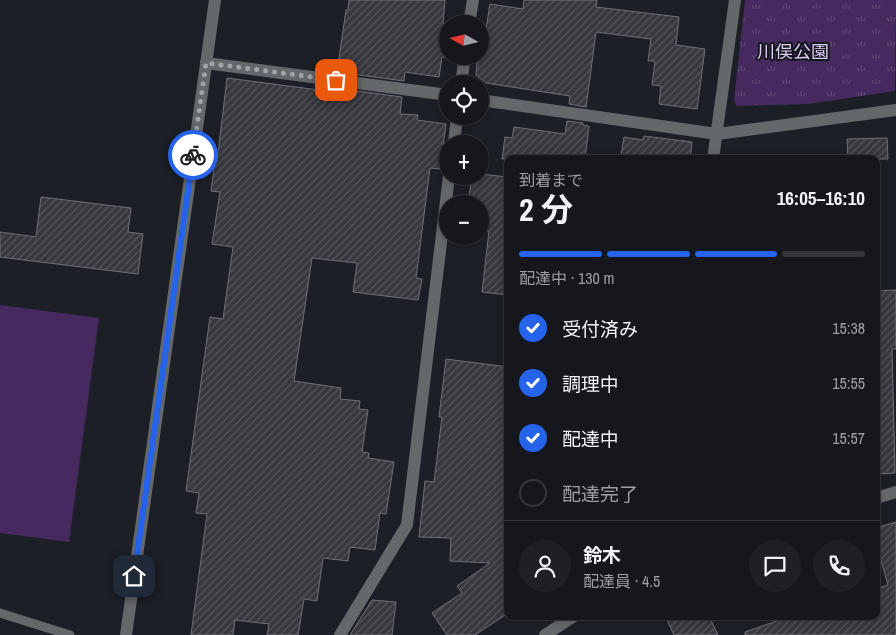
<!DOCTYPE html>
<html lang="ja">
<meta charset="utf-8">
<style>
body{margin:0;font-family:"Archivo Narrow","Noto Sans JP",sans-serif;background:#1f2026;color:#f1f3f6;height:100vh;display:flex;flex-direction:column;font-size:19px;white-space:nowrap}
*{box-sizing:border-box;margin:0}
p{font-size:16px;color:#9e9fa4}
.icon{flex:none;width:28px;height:28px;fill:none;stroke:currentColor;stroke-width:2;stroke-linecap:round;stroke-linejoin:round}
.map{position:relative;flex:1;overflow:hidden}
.sheet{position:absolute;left:504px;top:155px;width:376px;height:465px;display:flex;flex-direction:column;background:#16171d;border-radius:10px;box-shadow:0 2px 8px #0003,0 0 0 1px #35363b}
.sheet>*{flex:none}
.needle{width:32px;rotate:278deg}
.tools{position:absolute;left:439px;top:15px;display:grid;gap:10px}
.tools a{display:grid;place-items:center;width:50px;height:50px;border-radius:50%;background:#16171d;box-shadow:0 2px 8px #0003,0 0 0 1px #35363b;font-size:25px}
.pin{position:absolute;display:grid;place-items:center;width:42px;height:42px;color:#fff;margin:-21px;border-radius:10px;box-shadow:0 2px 8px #0006}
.courier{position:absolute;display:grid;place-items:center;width:50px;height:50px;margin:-25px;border:4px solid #2563eb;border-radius:50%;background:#fff;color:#222;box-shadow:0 1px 6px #0007}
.head em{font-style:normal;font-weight:700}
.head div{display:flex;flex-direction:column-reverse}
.head{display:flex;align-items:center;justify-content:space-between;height:85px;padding:0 15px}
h1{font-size:32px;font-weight:700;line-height:38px}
.bar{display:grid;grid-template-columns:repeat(4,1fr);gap:8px 5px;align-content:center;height:60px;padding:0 15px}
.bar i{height:6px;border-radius:4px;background:#35363b}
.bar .current{background:#2563eb}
.bar p{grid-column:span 4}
.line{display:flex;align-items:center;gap:12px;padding:0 15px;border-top:1px solid #35363b}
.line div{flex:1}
.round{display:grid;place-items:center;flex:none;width:52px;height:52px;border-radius:26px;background:#1f2026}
ol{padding:0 15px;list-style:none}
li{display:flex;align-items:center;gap:15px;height:55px}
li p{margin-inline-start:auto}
li .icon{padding:5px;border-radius:50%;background:#2563eb;color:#fff;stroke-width:4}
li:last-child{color:#9e9fa4}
li i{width:28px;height:28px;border:2px solid #35363b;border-radius:50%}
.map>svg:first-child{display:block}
.park{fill:url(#park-tufts)}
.garden{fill:#45295f}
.building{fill:url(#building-hatch);stroke:#707079}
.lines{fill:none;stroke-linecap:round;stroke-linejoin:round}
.service{stroke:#65686b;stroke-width:9}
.minor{stroke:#65686b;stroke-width:12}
.tertiary{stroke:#65686b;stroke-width:12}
.done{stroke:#a1a3aa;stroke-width:5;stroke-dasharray:0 9}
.route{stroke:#2563eb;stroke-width:6}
.labels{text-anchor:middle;stroke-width:4;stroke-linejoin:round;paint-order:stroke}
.park-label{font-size:18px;fill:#decdf3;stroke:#14161d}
</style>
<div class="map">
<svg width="896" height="635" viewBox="0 0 896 635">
<defs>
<pattern id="park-tufts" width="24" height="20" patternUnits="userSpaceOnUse" patternTransform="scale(1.25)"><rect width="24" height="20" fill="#45295f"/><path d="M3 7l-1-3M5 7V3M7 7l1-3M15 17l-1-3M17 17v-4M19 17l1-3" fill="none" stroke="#604876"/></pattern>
<pattern id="building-hatch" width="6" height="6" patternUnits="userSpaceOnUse" patternTransform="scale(1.25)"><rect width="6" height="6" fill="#37373f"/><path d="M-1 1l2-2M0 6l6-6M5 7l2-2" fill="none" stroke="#54545b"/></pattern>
</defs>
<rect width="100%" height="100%" fill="#1d1f27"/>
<path class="park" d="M745,0H896L895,91L808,104L737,106L734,101Z"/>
<path class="garden" d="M0,305L99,318L69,542L0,533Z"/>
<path class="building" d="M349,0H445L443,23L450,24H448V56H457L456,59L442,57L439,77L405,72L404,81L337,72L346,10H348Z
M524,0H597L596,7L679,17L676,45L705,49L697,109L659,104L661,86L652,85L655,61H648L651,39L596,32L586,107L569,104L570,96L486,83L476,75L477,62H472L473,56H480V28L486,29L490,4L523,9Z
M227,78L334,92V88L402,97L400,114L418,115L417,120L446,124L440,169L430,168L416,278L422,279L418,300L353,292L357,263L312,258L294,381L341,388L340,399L360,401L359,409L368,410L362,452L369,453L368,458L394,462L386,514L380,513L375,550L350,547L348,561L323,558L317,601L304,599L298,635H267L269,624L235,620L233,635H191L207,514L196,513L199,493L186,491L210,317L223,319L233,247L212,244L220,192L211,191L215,161L217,162Z
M567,121L583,123V125L589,126L585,159H502L505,137L512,138L514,127L565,134Z
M644,136L692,142L690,159H648L621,155L624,137L643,140Z
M887,138L888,159H848L847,139Z
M480,174L508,177V295L482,292L489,231L480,230V204H468L472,176H480Z
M41,197L131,208L128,232L143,234L138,274L0,257V232L36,237Z
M896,290V349H892L895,473L876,474V291Z
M446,359L508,367V613L475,635H447L432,613L462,593L457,586L490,563L450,561L451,538L419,537L425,481L434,482L442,417H439Z
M896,522V635H745V632L791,616H876V589L888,585L876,543V528Z
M372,600L396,602L392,635H350Z
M665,616H709L718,635H674Z"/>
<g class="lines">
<path class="service" d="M0,613L70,635"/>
<path class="minor" d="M469,24L473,0
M206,63L448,95
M461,84L465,56
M480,100L717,134L896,110
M454,144L457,116
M713,159L735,0
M340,635L407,525L449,176"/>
<path class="tertiary" d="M876,498L896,492
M126,635L215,0
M545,635L574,616"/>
</g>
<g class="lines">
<path class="done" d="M193,155L206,63L336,80"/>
<path class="route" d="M134,576L193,155"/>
</g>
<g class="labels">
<g class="park-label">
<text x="793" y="58">川俣公園</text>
</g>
</g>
</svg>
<div class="tools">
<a><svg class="needle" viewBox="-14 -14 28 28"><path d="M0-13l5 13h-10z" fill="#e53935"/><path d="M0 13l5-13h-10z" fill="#9e9fa4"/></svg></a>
<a><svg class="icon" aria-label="locate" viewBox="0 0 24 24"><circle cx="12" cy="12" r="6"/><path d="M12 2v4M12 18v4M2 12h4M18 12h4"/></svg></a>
<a>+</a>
<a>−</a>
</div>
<div class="pin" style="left:336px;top:80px;background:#ea580c"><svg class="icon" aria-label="bag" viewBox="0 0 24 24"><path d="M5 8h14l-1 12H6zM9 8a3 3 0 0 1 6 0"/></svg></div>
<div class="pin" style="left:134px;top:576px;background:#1f2937"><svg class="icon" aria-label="home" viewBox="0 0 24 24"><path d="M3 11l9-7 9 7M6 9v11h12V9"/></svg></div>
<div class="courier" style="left:193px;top:155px"><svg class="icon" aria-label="bike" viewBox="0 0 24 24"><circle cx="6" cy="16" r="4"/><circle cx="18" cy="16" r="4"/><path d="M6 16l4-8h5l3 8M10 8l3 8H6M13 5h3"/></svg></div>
<section class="sheet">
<div class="head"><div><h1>2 分</h1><p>到着まで</p></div><em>16:05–16:10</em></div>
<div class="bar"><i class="current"></i><i class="current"></i><i class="current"></i><i></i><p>配達中 · 130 m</p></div>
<ol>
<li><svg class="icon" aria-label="check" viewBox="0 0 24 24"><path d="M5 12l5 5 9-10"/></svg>受付済み<p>15:38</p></li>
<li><svg class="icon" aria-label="check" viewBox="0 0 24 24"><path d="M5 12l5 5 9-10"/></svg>調理中<p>15:55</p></li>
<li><svg class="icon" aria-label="check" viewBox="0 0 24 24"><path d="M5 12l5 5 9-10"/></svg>配達中<p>15:57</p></li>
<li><i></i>配達完了</li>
</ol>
<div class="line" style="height:90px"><a class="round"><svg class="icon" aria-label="person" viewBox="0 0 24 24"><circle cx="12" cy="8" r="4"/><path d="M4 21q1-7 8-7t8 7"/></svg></a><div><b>鈴木</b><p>配達員 · 4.5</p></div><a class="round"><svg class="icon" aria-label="chat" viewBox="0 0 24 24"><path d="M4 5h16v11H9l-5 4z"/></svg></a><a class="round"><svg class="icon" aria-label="phone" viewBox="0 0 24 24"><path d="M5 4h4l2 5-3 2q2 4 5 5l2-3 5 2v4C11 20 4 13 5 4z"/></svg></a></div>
</section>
</div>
